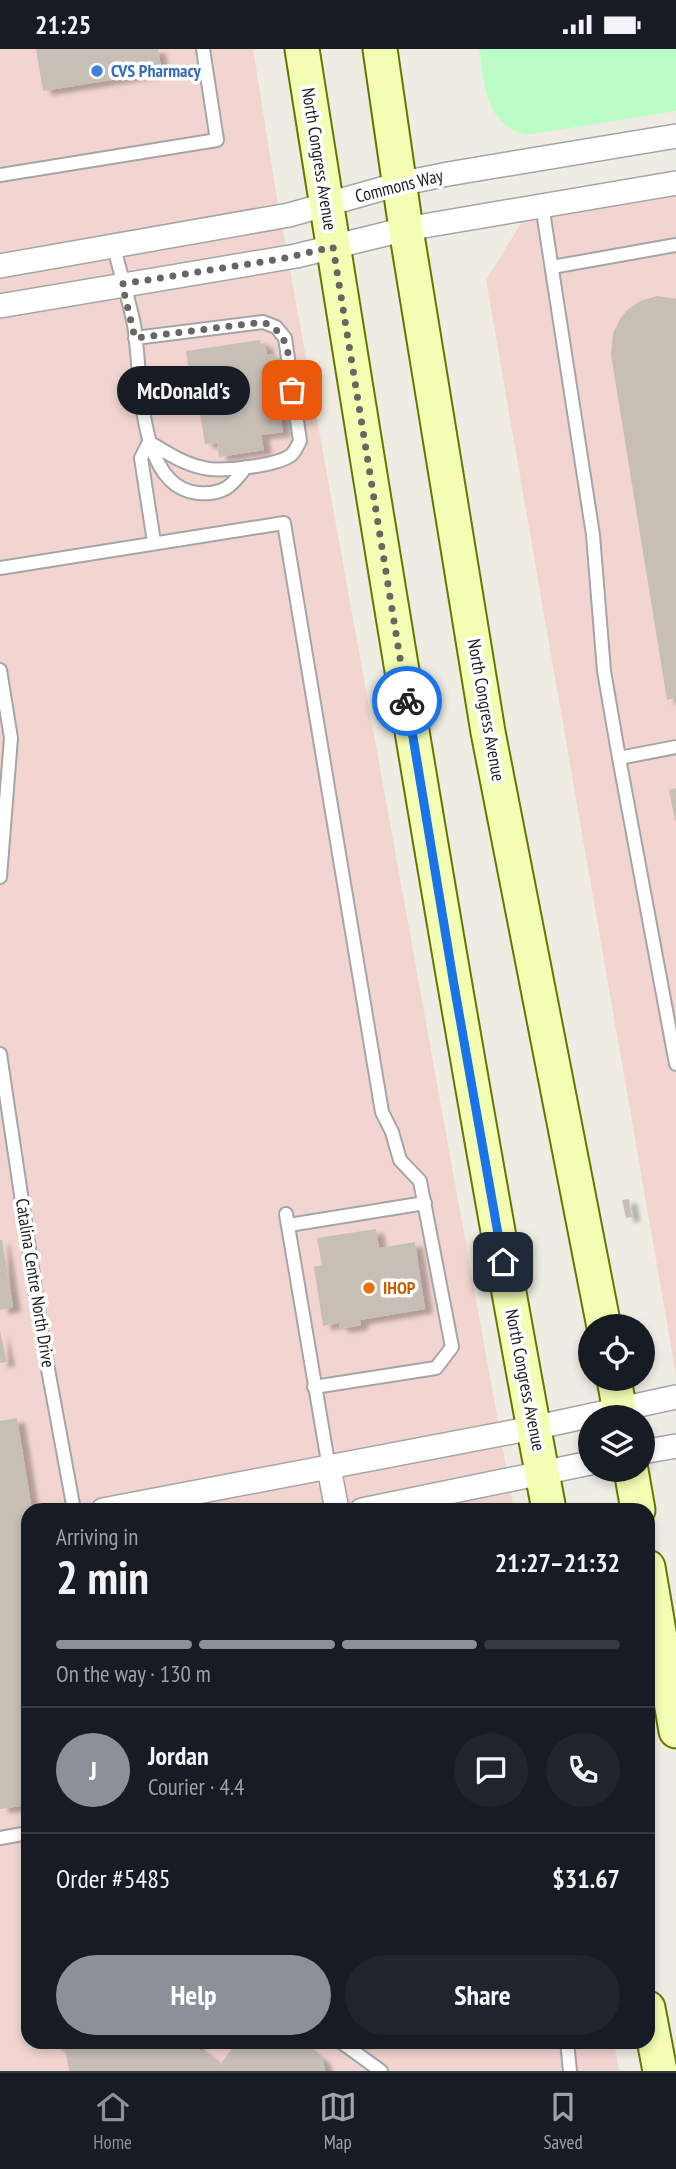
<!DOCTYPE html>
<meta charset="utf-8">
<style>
body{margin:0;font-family:"PT Sans Narrow",sans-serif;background:#20242c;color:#f1f3f6;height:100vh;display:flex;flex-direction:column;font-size:26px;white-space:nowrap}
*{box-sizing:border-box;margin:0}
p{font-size:23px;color:#9ea1a6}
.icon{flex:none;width:38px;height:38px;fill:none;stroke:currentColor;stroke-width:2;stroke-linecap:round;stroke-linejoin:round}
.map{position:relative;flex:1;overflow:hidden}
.side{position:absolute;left:21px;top:1454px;width:634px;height:546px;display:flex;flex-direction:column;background:#171b24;border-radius:21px;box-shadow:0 4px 10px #0003}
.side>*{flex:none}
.tools{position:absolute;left:578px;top:1265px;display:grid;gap:14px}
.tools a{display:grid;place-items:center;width:77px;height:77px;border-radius:50%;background:#171b24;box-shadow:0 4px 10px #0003;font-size:35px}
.pin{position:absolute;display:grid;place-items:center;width:60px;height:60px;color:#fff;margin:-30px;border-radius:14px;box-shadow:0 4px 10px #0006}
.courier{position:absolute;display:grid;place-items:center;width:70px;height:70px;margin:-35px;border:5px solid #1a73e8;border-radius:50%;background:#fff;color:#222;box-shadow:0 2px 9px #0007}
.bubble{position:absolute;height:49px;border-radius:24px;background:#171b24;box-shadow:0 4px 10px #0003;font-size:23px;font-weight:800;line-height:49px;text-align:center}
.head em{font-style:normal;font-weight:800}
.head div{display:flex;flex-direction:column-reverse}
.head{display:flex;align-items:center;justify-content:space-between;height:119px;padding:0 35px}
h1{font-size:46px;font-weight:800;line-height:52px}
.bar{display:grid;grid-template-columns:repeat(4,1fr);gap:10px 7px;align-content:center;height:84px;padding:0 35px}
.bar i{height:9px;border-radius:5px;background:#363941}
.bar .active{background:#8c9099}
.bar p{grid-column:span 4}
.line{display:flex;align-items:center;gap:18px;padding:0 35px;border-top:2px solid #363941}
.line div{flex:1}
.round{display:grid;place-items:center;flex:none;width:74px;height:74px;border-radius:37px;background:#20242c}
.button{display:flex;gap:14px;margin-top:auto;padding:14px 35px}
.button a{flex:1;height:80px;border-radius:42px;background:#8c9099;color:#fff;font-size:28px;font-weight:800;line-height:80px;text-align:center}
.button a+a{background:#20242c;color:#f1f3f6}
.status{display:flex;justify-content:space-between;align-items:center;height:49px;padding:0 35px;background:#171b24;direction:ltr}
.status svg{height:19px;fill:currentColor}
.menu{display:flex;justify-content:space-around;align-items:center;height:98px;border-top:2px solid #363941;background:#171b24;font-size:19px;color:#9ea1a6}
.menu a{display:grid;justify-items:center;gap:4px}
.menu .active{color:#8c9099}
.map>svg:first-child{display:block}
.commercial{fill:#f2d5d0}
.park{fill:#bcfdc7}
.building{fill:#c7bfb6;filter:url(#shadow)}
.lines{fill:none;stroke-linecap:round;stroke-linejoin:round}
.service-casing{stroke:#a5a5a5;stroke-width:16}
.minor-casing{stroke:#a5a5a5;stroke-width:26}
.secondary-casing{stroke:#617900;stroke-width:37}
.service{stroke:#fff;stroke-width:12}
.minor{stroke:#fff;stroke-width:23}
.secondary{stroke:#f3fdb3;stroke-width:33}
.done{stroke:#676663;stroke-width:7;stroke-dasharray:0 12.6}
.route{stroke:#1a73e8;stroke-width:9}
.shop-dot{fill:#3f7fe0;stroke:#fff;stroke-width:2.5}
.food-dot{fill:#e8710a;stroke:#fff;stroke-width:2.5}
.labels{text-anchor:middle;stroke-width:7;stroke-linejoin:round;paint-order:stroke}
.shop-label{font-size:18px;font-weight:bold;fill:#366cbe;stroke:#fff;text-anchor:start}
.street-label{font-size:18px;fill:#1e1e1e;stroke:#fff}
.food-label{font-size:18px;font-weight:bold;fill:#c56008;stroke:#fff;text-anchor:start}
</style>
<div class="status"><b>21:25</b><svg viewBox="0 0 49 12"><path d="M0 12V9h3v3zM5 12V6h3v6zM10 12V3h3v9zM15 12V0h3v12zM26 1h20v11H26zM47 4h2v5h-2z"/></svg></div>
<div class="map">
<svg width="676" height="2022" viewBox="0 0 676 2022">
<defs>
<filter id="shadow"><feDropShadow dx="8" dy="4.5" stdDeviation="2" flood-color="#0004"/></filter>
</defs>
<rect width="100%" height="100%" fill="#efece3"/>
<path class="commercial" d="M0,0H253L276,143L514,1461H28V1993H614L619,2022H0Z
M676,146V1326L486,231L522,173Z"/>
<path class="park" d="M479,0H676V62L526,86C484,74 485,36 479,0Z"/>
<path class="building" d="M36,0H158L161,18L155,19L156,24L43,42Z
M657,247L676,250V649L667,651L611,306L613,284L620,270L627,261L640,252Z
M260,291L261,295L265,294L267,306L275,305L285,364H280L283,383L261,386L264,401L219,408L217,394L205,395L193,323H189L186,302Z
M676,739V772H675L669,741Z
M629,1150L632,1168L626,1169L622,1151Z
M376,1180L379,1199L415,1193L425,1260L360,1271L361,1276L352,1278L340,1279L339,1274L323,1277L314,1218L322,1216L317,1189Z
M0,1191H2L13,1258L0,1261Z
M0,1282L7,1313L0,1314Z
M17,1369L32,1461H28V1756L0,1760V1372Z
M52,1993H196V1998L220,2016L237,1993H300L323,2011L325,2022H69L66,2004Z"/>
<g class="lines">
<g class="service-casing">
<path id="service" d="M0,126L217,91L203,0
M542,156L593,486L604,622L619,709L676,698
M114,198C120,224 129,250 134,276C142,321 135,438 198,444C224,446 232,437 246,418
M552,218L676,196
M135,289L263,273L276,278L285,289L300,392C297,397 295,403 291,406C277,417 221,423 204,419C184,415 167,404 149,393
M149,393L141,409L154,493
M0,519L284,474L382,1063L392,1083L400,1111L420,1132L452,1298L436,1319L314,1338
M0,621L11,689L0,828
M619,709L676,1015
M0,1005L43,1293L74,1461
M286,1165L329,1419
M289,1176L425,1154
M0,1789L28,1784
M341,1993L381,2022
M567,1993L570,2022"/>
</g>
<g class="minor-casing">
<path id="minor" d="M0,217L289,166L399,135L448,125L676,87
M0,257L296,207L406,180L676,134
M642,1403L676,1397
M329,1419L337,1461
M103,1461L533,1379L676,1348
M362,1461L590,1414"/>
</g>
<g class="secondary-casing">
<path id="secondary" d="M302,0C379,488 458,976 549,1461
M380,0L406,180L488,683L604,1278
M614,1330L621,1368
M631,1421L638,1461
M648,1518L676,1682
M648,1959L660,2022"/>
</g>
<use href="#service" class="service"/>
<use href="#minor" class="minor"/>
<use href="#secondary" class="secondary"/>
</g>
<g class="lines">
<path class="done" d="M292,341C288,312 293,285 263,273L135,289L122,235L280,210L333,198L407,652"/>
<path class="route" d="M407,652L454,936L503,1213"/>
</g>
<circle class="shop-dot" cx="97" cy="22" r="7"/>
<circle class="food-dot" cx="369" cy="1239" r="7"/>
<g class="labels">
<g class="shop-label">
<text x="111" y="28">CVS Pharmacy</text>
</g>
<g class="street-label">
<text transform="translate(319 110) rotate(81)" y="6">North Congress Avenue</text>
<text transform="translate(399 137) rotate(-14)" y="6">Commons Way</text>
<text transform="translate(486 661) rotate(80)" y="6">North Congress Avenue</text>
<text transform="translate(35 1234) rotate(81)" y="6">Catalina Centre North Drive</text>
<text transform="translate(525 1331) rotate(79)" y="6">North Congress Avenue</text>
</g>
<g class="food-label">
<text x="383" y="1245">IHOP</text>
</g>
</g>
</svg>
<div class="tools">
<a><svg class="icon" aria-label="locate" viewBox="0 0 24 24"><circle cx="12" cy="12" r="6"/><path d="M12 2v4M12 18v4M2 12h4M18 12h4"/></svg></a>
<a><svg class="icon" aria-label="layers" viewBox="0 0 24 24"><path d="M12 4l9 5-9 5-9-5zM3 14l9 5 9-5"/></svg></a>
</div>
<div class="pin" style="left:292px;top:341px;background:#ea580c"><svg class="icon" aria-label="bag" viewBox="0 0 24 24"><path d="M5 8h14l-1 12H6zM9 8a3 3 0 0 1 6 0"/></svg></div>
<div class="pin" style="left:503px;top:1213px;background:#1f2937"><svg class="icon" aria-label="home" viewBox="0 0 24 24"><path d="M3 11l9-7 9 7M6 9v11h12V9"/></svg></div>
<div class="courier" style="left:407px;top:652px"><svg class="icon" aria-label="bike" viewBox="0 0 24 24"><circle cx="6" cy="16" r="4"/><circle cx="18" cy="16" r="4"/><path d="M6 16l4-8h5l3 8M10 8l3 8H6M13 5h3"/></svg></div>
<div class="bubble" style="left:117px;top:317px;width:133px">McDonald's</div>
<section class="side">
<div class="head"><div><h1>2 min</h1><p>Arriving in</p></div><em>21:27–21:32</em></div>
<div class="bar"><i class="active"></i><i class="active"></i><i class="active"></i><i></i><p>On the way · 130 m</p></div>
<div class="line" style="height:126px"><b class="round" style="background:#8c9099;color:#fff">J</b><div><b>Jordan</b><p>Courier · 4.4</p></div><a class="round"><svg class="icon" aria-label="chat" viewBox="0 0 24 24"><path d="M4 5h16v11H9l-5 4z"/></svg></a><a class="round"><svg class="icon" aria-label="phone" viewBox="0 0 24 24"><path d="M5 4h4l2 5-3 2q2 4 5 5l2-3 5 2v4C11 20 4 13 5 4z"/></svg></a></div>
<div class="line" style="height:91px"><div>Order #5485</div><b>$31.67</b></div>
<div class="button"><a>Help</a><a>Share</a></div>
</section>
</div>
<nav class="menu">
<a class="active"><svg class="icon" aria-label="home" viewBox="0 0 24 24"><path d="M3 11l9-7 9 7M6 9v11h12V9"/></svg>Home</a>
<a><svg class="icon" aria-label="map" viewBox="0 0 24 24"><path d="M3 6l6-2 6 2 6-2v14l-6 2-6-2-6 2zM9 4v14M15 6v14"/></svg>Map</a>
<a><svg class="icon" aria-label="saved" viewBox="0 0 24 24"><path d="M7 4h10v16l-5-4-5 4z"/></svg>Saved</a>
</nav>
